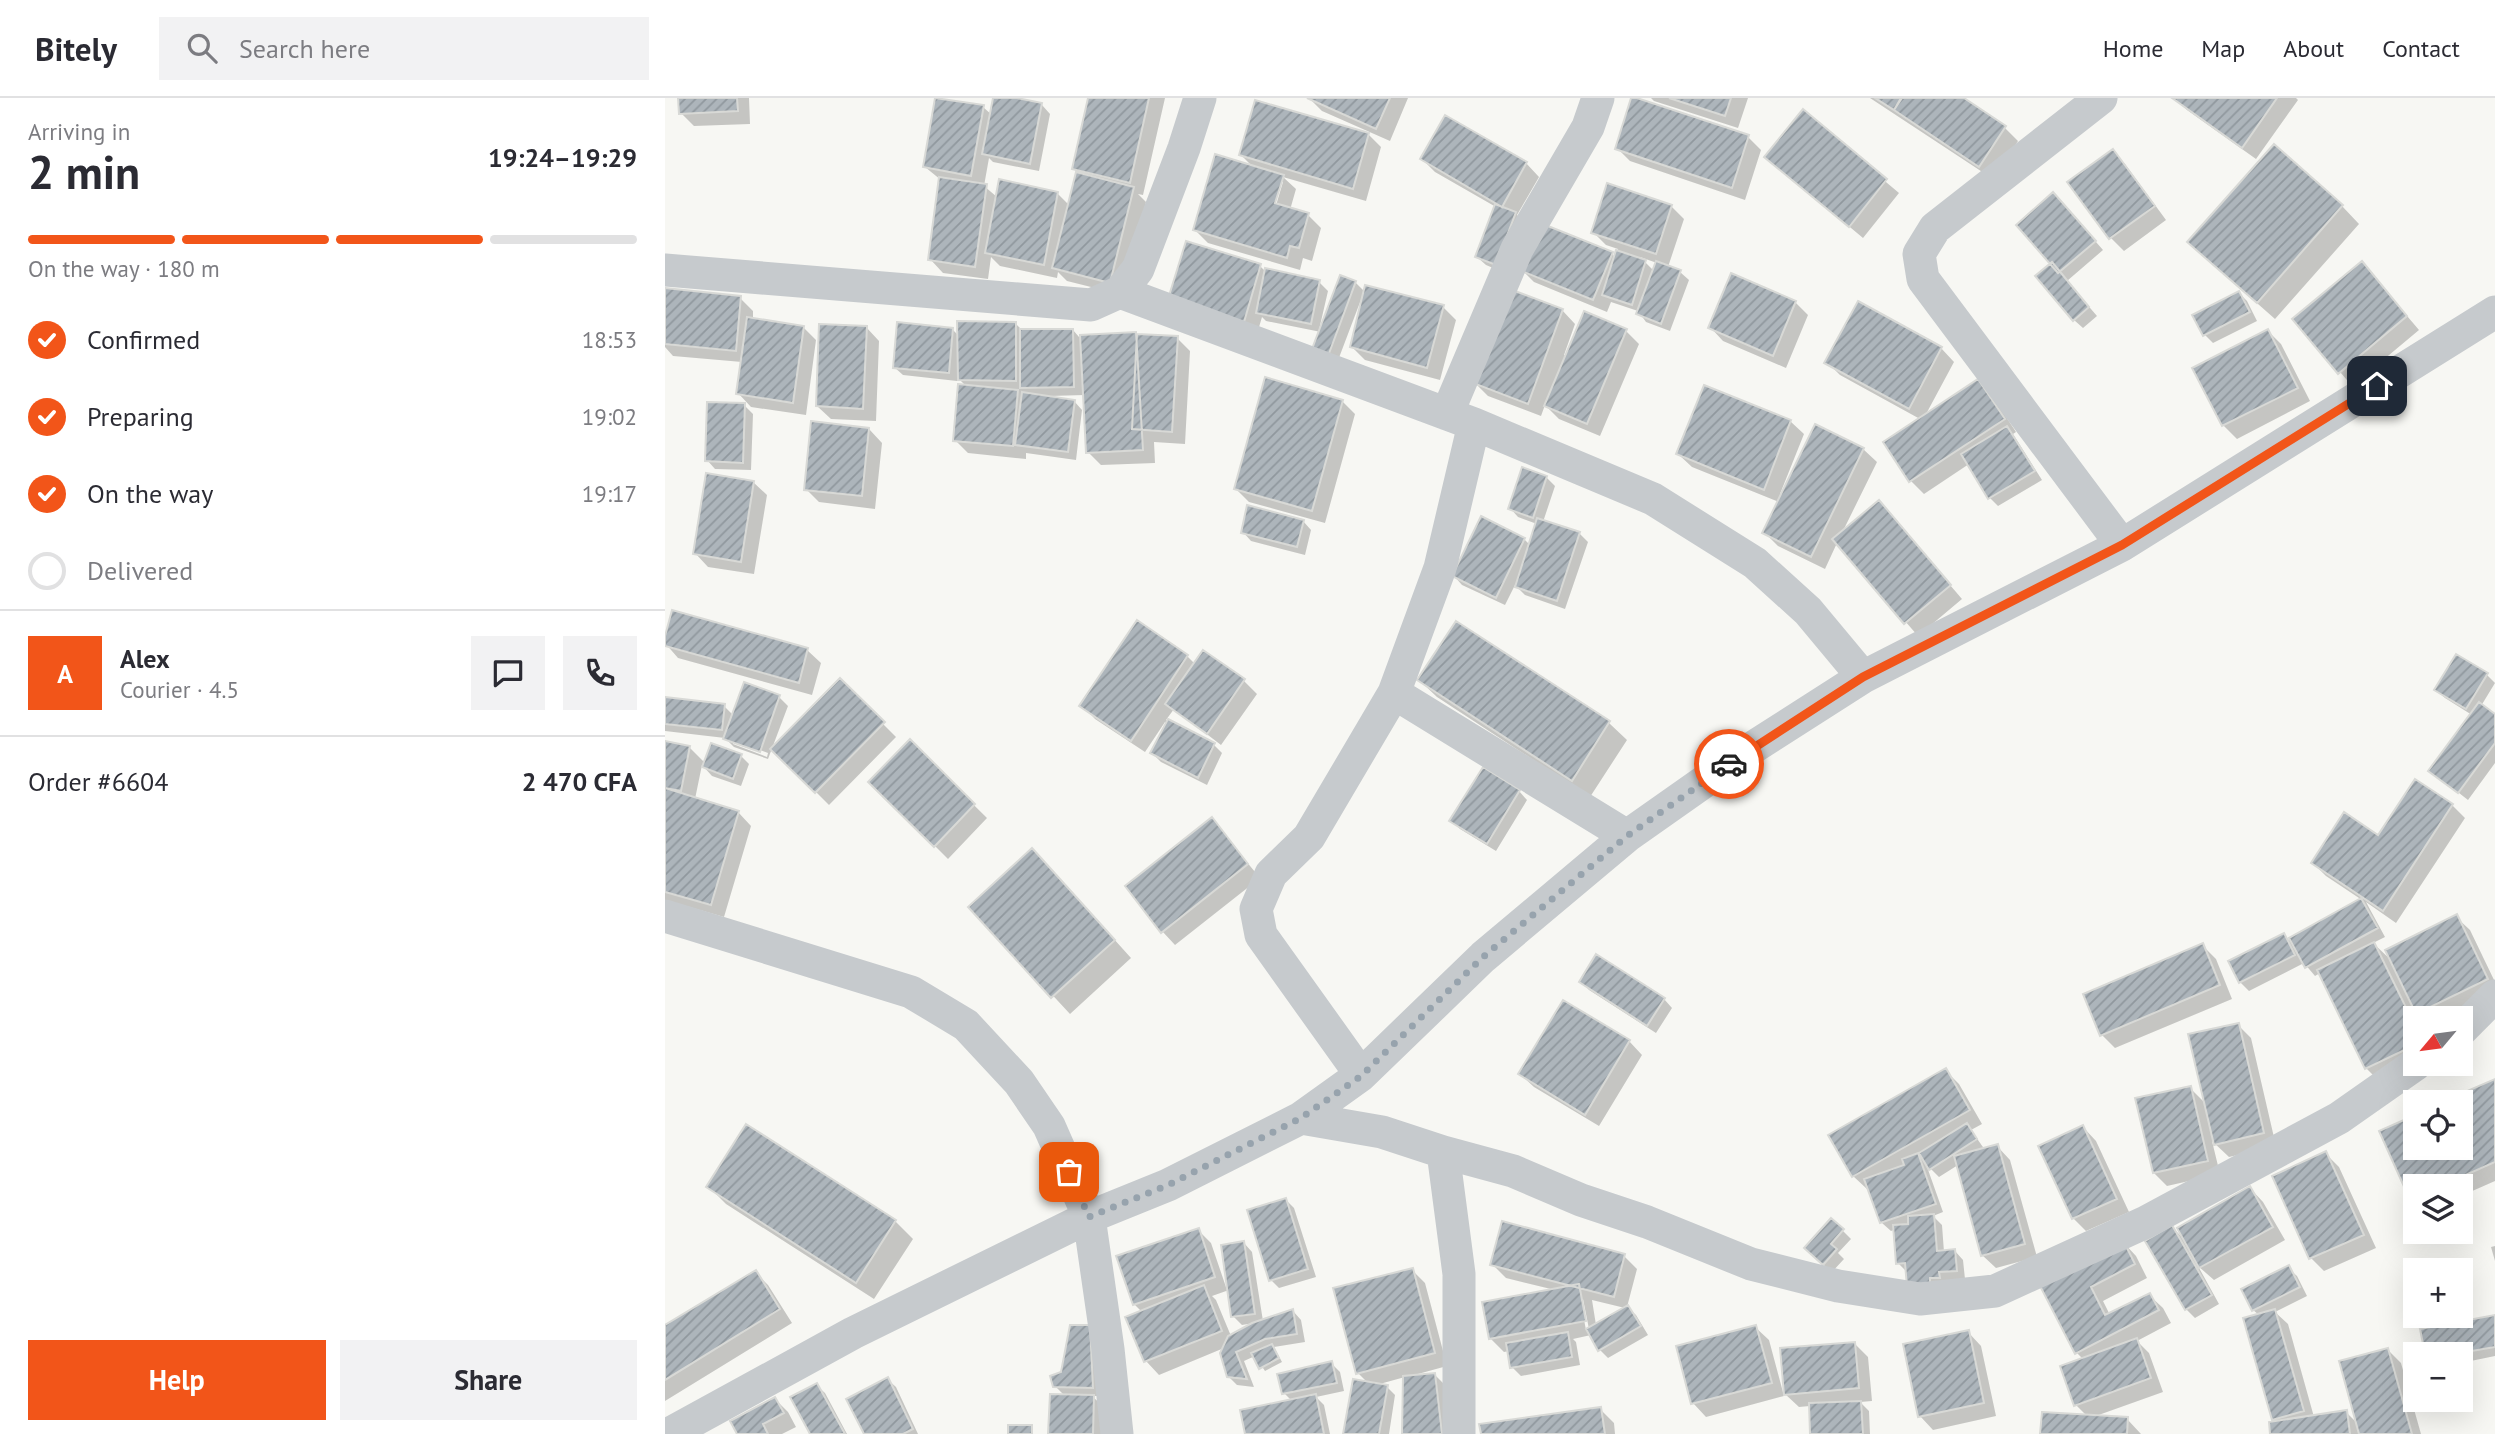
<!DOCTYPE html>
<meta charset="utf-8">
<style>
body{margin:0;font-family:"PT Sans",sans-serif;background:#f2f2f3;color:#2b2b33;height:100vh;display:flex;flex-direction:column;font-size:26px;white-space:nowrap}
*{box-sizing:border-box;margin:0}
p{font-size:23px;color:#7c7c81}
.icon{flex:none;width:38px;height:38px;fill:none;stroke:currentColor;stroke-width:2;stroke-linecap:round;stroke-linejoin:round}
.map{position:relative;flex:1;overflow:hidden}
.side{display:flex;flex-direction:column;background:#fff;width:665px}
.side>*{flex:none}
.needle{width:46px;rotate:241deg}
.tools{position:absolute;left:1738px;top:908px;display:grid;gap:14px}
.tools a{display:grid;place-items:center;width:70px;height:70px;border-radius:0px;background:#fff;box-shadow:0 7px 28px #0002;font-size:35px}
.pin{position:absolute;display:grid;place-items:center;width:60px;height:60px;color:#fff;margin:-30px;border-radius:14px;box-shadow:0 4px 10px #0006}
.courier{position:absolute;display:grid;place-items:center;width:70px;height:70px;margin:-35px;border:5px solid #f25519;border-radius:50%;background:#fff;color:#222;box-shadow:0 2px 9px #0007}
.headline em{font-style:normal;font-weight:600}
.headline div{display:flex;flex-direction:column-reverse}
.headline{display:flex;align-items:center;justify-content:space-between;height:119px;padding:0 28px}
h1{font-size:46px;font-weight:600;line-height:52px}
.bar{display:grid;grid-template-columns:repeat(4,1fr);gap:10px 7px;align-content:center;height:84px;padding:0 28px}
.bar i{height:9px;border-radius:5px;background:#e1e1e2}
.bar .current{background:#f25519}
.bar p{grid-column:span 4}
.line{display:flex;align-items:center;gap:18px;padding:0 28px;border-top:2px solid #e1e1e2}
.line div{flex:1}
.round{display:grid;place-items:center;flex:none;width:74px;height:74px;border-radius:0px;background:#f2f2f3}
ol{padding:0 28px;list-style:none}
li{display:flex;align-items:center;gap:21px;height:77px}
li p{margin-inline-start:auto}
li .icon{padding:7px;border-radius:50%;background:#f25519;color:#fff;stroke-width:4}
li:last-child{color:#7c7c81}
li i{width:38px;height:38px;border:4px solid #e1e1e2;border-radius:50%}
.cta{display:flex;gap:14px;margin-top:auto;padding:14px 28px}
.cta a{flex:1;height:80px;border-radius:0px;background:#f25519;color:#fff;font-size:28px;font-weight:600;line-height:80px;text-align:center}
.cta a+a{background:#f2f2f3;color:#2b2b33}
header{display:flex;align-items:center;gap:42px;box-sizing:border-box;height:98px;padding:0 35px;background:#fff;border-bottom:2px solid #e1e1e2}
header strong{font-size:33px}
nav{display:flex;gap:38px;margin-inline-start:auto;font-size:24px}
.search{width:490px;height:63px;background:#f2f2f3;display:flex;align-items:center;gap:18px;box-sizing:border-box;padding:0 24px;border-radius:0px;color:#7c7c81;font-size:26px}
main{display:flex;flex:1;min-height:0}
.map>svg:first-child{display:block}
.shadow{fill:#0003;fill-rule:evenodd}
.building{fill:url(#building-hatch);stroke:#d8d9d6;stroke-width:2}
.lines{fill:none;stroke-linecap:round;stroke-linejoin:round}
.minor{stroke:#c6cacd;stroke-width:33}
.done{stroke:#97a3ad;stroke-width:7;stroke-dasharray:0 12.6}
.route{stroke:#f25519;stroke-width:9}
</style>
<header>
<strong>Bitely</strong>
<div class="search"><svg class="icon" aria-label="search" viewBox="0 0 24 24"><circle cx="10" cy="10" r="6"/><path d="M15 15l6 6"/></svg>Search here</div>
<nav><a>Home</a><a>Map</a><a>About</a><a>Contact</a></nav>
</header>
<main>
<section class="side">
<div class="headline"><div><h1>2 min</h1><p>Arriving in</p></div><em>19:24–19:29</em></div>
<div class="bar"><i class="current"></i><i class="current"></i><i class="current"></i><i></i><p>On the way · 180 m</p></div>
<ol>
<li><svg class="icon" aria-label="check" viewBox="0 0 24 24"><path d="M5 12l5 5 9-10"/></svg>Confirmed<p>18:53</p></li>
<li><svg class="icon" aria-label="check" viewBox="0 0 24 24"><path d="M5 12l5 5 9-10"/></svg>Preparing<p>19:02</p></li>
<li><svg class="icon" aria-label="check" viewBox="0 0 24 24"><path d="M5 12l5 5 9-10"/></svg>On the way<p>19:17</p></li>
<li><i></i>Delivered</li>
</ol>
<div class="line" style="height:126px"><b class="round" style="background:#f25519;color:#fff">A</b><div><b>Alex</b><p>Courier · 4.5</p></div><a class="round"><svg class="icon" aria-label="chat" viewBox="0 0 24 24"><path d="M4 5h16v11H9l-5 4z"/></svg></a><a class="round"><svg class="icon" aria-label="phone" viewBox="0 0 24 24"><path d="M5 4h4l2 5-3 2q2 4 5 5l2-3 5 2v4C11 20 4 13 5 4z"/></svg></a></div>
<div class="line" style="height:91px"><div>Order #6604</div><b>2 470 CFA</b></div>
<div class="cta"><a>Help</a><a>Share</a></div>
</section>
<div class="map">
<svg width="1830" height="1336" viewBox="0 0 1830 1336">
<defs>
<pattern id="building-hatch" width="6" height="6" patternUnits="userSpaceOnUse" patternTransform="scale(1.75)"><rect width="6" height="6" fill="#adb5bb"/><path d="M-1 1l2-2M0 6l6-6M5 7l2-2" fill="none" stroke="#90989e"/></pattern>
</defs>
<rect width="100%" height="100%" fill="#f7f7f3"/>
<path class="shadow" d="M15,0H84L85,26L29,28L16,15Z
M272,0L318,9L327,17L330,0H343L377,7L385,16L374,73L328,64L324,60L319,88L332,99L392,95L404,107L412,74L409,71L425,0H500L478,97L473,96L481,104L458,197L402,183L393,174L392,180L335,168L326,159L323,181L278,175L265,161L276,82L260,69Z
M644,0H743L725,43L657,13Z
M986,0H1083L1073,30L989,3Z
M1205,0H1295L1340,30L1353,43L1328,81Z
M1509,0H1631L1633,2L1591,61L1522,12Z
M1138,14L1234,95L1198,140L1101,59Z
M703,36L716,49L701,103L618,79L631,91L625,112L643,117L656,130L647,163L638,160L635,172L543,145L530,132L588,69L576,57ZM614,84H618L609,114L606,113Z
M1083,39L1096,52L1080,102L965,63L952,50Z
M1447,53L1460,66L1501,122L1459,153L1446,140L1405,84Z
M757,61L861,65L874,79L852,117L859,124L840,175L821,167L812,159L831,109L770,74Z
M1397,105L1438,152L1402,183L1432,218L1418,230L1409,222L1387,166Z
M1006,108L1019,121L1003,169L1015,174L1024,182L1005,233L981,224L973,213L946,204L942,214L869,184L856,171L947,156L950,159L953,151L941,147L928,134ZM975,159L992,165L989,173Z
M1677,108L1694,126L1610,221L1542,161Z
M1697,165L1754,232L1687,288L1630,221Z
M595,168L601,174L654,184L663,193L654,232L690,184L700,194L778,209L791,222L775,282L700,262L687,249L699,200L697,199L672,265L658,260L656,234L601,223L597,219L592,236L519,214Z
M0,192L75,200L88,213V222L138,229L151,242L141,317L86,309L73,295L77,264L8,258L0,249Z
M1574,195L1582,203L1592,223L1548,245L1540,237Z
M1130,204L1143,217L1121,270L1058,243L1045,229Z
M897,212L910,226L899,257L902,258L961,233L974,246L935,338L894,321L880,307L876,318L823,298L810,285Z
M350,225L358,233L408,232L414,239L471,236L512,240L525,253L520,346L489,344L490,365L436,367L423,354L420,297L385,298V300L409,303L417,312L411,362L361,355V361L303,355L290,342L302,289L292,279V283L238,277L229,269L287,231L294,238Z
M201,229L214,243L211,323L166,321L152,308Z
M1603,233L1616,246L1645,303L1572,341L1558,327L1529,270Z
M1276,250L1289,264L1260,318L1313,283L1326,296L1351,334L1348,336L1377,382L1333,408L1325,400L1304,366L1259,396L1246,383L1255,321L1175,277L1162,264Z
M677,303L690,316L660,425L584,404L571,391Z
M79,307L88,316L86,372L50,371L42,362Z
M1125,323L1139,336L1115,396L1118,397L1151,328L1198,351L1212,364L1177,435L1214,404L1297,501L1253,538L1172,445L1160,471L1113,448L1100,435L1114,404L1027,369L1013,356Z
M204,331L217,345L210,411L154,404L141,391Z
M881,379L890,388L878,424L914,435L923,444L900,511L860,497L850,487L840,507L797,487L789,478L859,441L865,447L872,426L853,419L845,410Z
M88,384L102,397L89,476L43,469L30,455Z
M638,423L646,432L640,457L586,443L578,434Z
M472,524L522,558L530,566L539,554L579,583L592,596L556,647L509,611L501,622L549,647L557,655L542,687L496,664L487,655L502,625L500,624L480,654L430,621L417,607Z
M791,525L944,625L962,642L925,699L772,599L754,582Z
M0,545L142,552L156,565L147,597L13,560Z
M1822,577L1830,585L1816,608L1830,618V665L1803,702L1766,673L1807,617L1780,600L1771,592Z
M175,583L231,639L164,707L108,651Z
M114,599L123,608L103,661L69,649L60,640L0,633V601L59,608L68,617ZM68,642L103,655L102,659L68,646Z
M0,644L24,649L40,665L76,658L84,666L76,688L47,678L37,667L30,701L73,714L86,728L59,819L0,802Z
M245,644L322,720L283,761L206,684Z
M854,693L862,702L831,753L795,731L787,723Z
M1787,707L1800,720L1731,825L1701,804L1720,839L1708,845L1727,863L1791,819L1805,832L1830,884V897L1781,920H1758L1747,910L1752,920H1750V966L1714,983L1701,970L1655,875L1650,878L1639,865L1584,893L1575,884L1619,837L1624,842L1697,802L1661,778L1648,765Z
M547,722L595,780L510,847L497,833Z
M385,770L466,860L405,916L306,809Z
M1537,847L1551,861L1567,901L1450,950L1437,937Z
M916,883L999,901L1007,910L991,935L924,892Z
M1573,927L1586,940L1611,1048L1564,1059L1547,1043L1555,1076L1502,1088L1489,1075L1525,990L1541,1006Z
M964,943L977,957L934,1028L869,989L855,976Z
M1281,973L1294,986L1317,1026L1306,1032L1320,1052L1332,1048L1345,1062L1372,1159L1331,1170L1317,1157L1293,1067L1274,1079L1261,1066L1278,1114L1268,1118L1277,1127L1279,1154L1290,1153L1298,1162L1300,1181L1272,1188L1243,1175L1233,1165L1231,1131L1226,1133L1217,1125L1204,1089L1202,1091L1188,1078Z
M1830,983V1083L1796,1098V1088H1750V1105L1746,1101L1750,1019V1050H1796V1004H1782Z
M82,1028L230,1123L248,1141L209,1201L61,1106L44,1089Z
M1418,1029L1431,1043L1464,1114L1421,1133L1408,1120Z
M1661,1056L1674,1069L1711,1150L1659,1173L1646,1160Z
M1585,1090L1598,1104L1620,1142L1549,1182L1533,1168L1554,1206L1530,1220L1521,1211L1482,1143L1507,1129L1519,1141Z
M621,1102L629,1110L651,1179L614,1190L606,1182Z
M533,1132L546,1145L562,1192L579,1145L587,1154L598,1223L628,1213L636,1222L640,1244L609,1249L617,1264L600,1273L590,1258L579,1263L589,1289L572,1287L563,1278L559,1250L494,1277L481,1263L463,1220L477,1214L469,1206ZM564,1192L568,1218L577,1227L589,1225L566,1238L551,1202L547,1198Z
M1178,1133L1186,1141L1173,1155L1179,1161L1167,1174L1149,1159Z
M1458,1144L1471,1158L1482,1180L1438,1203L1445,1217L1484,1197L1498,1210L1506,1225L1472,1243L1484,1255L1498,1294L1428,1319L1462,1321L1476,1336H1377L1422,1318L1411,1307L1418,1261L1412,1255L1377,1187Z
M1830,1148V1163L1826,1149Z
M959,1158L972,1171L962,1209L971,1217L983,1237L943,1260L935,1252L926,1237L908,1241L911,1244L915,1267L856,1278L847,1269L844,1253L839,1254L825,1240L890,1192L841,1180L827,1166ZM915,1201H918L924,1231L921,1232ZM927,1202L960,1210L931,1227Z
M1623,1170L1632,1178L1642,1198L1610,1214L1623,1226L1649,1319L1681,1314L1693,1326L1723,1252L1736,1265L1756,1336H1607L1612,1325L1608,1321L1594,1217L1588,1212Z
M747,1172L760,1185L782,1268L753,1276V1278L769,1276L778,1285L784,1336H739L740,1279L711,1287L722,1289L730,1297L724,1336H680L703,1285L693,1275Z
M90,1174L103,1187L127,1225L0,1303V1229Z
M1830,1219V1258L1796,1265V1256H1762L1757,1232Z
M424,1229L436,1298H427L442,1312L441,1336H385L400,1298L390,1288Z
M1090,1229L1104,1242L1119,1298L1041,1319L1028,1305Z
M1303,1234L1316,1248L1331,1318L1268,1332L1255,1318Z
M1190,1246L1203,1259L1207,1303L1195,1304L1204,1313L1205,1336H1147L1145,1308L1134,1309L1120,1296Z
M666,1265L675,1274L679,1293L651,1299L659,1307L665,1336H582L627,1303L619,1295Z
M222,1281L231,1289L253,1336H201Z
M151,1287L160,1295L182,1336H147Z
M110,1301L123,1314L131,1329L117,1336H74Z
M935,1311L949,1325L950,1336H818Z"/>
<path class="building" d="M13,0H72L73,13L14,16Z
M270,0L319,7L306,78L258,69Z
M328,0H352L377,5L365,66L317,56Z
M423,0H484L465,85L407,71Z
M642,0H725L711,31Z
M966,0H972L1084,37L1067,90L950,51Z
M1004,0H1066L1060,18Z
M1210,0H1236L1229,12Z
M1237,0H1299L1341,28L1314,69L1229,12Z
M1507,0H1612L1577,50Z
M590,2L704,35L688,91L574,57Z
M1138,11L1222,81L1184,129L1099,59Z
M780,17L862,64L837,109L755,61Z
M1609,46L1678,107L1592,205L1522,144Z
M1448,51L1490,108L1444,141L1402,84Z
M550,56L619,77L610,105L644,115L634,150L625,148L622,160L528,132Z
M411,74L469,89L445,185L387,170Z
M274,79L322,86L310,169L263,162Z
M334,81L393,94L379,167L320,155Z
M942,85L1007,107L991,156L926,135Z
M1388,94L1431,143L1393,175L1351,127Z
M830,106L851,114L831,167L810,159Z
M873,124L948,154L928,202L854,172Z
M521,143L596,166L579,224L503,201Z
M951,152L981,162L967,207L937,197Z
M991,163L1016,172L996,226L971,216Z
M1697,163L1742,218L1673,276L1627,221Z
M1387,164L1424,209L1408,223L1370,178Z
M600,170L655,182L646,226L591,215Z
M1066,175L1131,203L1108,258L1043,230Z
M675,177L691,183L663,258L647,251Z
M700,187L779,207L762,270L685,249Z
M0,190L76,198L71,253L0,246Z
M842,190L898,211L863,306L808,285Z
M1574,193L1585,214L1538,238L1527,217Z
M1193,203L1277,249L1244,311L1159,265Z
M919,213L962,231L922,326L879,308Z
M82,219L139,228L128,305L71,296Z
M292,223L351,224V283L293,282Z
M232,224L288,230L284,275L228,270Z
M154,226L202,228L198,311L151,308Z
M355,231H408L409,289L355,290Z
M1603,231L1633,290L1557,328L1527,270Z
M471,234L478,352L421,355L415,237Z
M472,236L513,238L507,334L467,331Z
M600,279L678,302L647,413L569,391Z
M1313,281L1340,321L1244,384L1218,344Z
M293,286L353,292L348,348L288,343Z
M1039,287L1126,322L1099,392L1011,356Z
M357,294L410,302L403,354L350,347Z
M42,304L80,305L78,365L40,363Z
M146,323L204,330L197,398L139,392Z
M1150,326L1199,350L1146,459L1097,435Z
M1342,328L1370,373L1323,401L1296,356Z
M857,369L882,378L868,420L843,411Z
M41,375L89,383L76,464L28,456Z
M1214,402L1286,487L1239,526L1167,441Z
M582,407L639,422L632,449L576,435Z
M816,418L860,440L831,500L787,478Z
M872,420L915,434L892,503L850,489Z
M7,512L143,550L134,585L0,548V538Z
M472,522L523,557L466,643L414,608Z
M791,523L945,623L907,683L752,582Z
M538,552L580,581L542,636L500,606Z
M1791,556L1823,575L1801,611L1769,592Z
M175,580L220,624L150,695L105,651Z
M79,584L115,597L95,654L58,641Z
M0,599L60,606L57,632L0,626Z
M1814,604L1830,616V645L1793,695L1763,673Z
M503,621L550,645L533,680L485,655Z
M245,641L310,706L269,749L203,684Z
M0,643L25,648L16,693L0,690Z
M46,645L77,656L68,681L37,669Z
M818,669L855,692L822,746L784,723Z
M1750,681L1788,706L1718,813L1646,765L1679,714L1713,737Z
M0,690L74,713L46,807L0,794Z
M547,719L583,766L496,835L460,788Z
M367,750L450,842L386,900L303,809Z
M1696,800L1713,830L1640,870L1624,840Z
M1792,816L1823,881L1751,916L1720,852Z
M1619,835L1630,857L1574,885L1563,863Z
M1709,844L1750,928V947L1700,971L1652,872Z
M1538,845L1555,887L1435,938L1418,896Z
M931,856L1000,900L982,928L914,884Z
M898,902L965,942L920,1017L853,976Z
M1574,925L1599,1035L1549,1047L1523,936Z
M1281,970L1305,1012L1187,1079L1163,1037Z
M1830,981V1064L1776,1088H1750V1100L1745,1102L1714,1033L1750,1017V1050H1796V1004H1777Z
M1526,988L1543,1063L1488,1075L1470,1000Z
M1302,1025L1312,1041L1264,1072L1254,1055Z
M81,1026L231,1122L191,1185L41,1089Z
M1418,1027L1452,1101L1407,1121L1373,1048Z
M1333,1046L1360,1146L1316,1158L1289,1058Z
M1661,1053L1699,1137L1644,1161L1607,1078Z
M1253,1055L1271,1106L1215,1125L1199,1081L1239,1067L1237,1061Z
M1585,1088L1608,1129L1534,1170L1512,1130Z
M621,1100L643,1171L604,1183L582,1112Z
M1269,1116L1272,1153L1290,1151L1292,1173L1274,1174L1275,1180H1265V1188L1242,1189L1240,1165L1231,1166L1228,1127L1243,1126V1118Z
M1166,1120L1179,1131L1166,1146L1172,1151L1158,1167L1139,1150Z
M837,1123L960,1156L949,1199L825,1167Z
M1507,1127L1547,1197L1520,1212L1480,1143Z
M534,1130L550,1179L468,1207L451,1158Z
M1458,1142L1470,1166L1426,1189L1440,1217L1485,1195L1494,1212L1410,1256L1374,1186Z
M579,1143L590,1216L566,1219L556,1147Z
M1624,1167L1635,1189L1587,1213L1576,1191Z
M748,1170L770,1255L691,1276L668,1190Z
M91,1172L115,1211L0,1282V1227Z
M914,1186L921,1223L824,1241L817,1204Z
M539,1187L557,1233L479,1264L460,1219Z
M963,1207L976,1228L933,1253L921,1231Z
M628,1211L632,1236L600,1241L571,1254L582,1281L562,1279L555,1255L563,1238L587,1225Z
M1610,1211L1639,1313L1607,1322L1578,1220Z
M1830,1217V1249L1789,1256H1760L1755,1231Z
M405,1227H425L428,1290L388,1289L385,1278L396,1274Z
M1091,1227L1107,1285L1026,1306L1011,1248Z
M1304,1232L1319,1305L1253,1319L1238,1246Z
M903,1234L907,1259L845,1270L841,1245Z
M1472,1240L1486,1280L1409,1308L1395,1268Z
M1190,1244L1194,1290L1119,1297L1115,1250Z
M607,1246L614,1260L594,1271L586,1255Z
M1723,1250L1747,1336H1694L1674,1263Z
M667,1263L672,1285L617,1296L612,1276Z
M770,1275L777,1336H737L738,1278Z
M223,1279L248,1331L238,1336H199L181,1301Z
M688,1281L723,1287L714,1336H678Z
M152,1285L180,1336H145L125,1299Z
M385,1296L429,1297L428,1336H383Z
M651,1296L659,1336H580L575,1312Z
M110,1299L119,1315L98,1326L103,1336H72L65,1323Z
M1196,1303L1198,1336H1145L1144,1305Z
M936,1309L940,1336H816L814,1326Z
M1682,1312L1685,1336H1605L1604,1324Z
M1377,1314L1463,1319L1462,1336H1375Z
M343,1327H367V1336H343Z"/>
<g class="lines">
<path class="minor" d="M1436,0L1270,130L1254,156L1258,181L1457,447
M0,172L426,207L455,194L473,171L519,50L535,0
M455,194L809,326L988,401L1090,465L1143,513L1198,579
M782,316L852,151L923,29L933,0
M729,595L962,738
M0,818L246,894L301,927L354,984L384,1028L424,1119L443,1251L452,1336
M1796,932L1830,898
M696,977L596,837L591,811L606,776L644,739L729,595L775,470L809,326
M636,1020L717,1034L778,1054L848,1073L916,1102L982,1124L1086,1166L1173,1188L1255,1201L1330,1193L1481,1124L1674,1020L1751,966
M778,1054L794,1176V1336
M4,1336L188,1235L424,1119L503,1087L636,1020L696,977L818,859L962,738L1087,650L1198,579L1457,447L1830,214"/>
</g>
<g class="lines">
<path class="done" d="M404,1074L424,1119L503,1087L636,1020L696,978L818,859L962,738L1064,666"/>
<path class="route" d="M1064,666L1198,579L1457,447L1712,288"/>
</g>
</svg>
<div class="tools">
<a><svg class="needle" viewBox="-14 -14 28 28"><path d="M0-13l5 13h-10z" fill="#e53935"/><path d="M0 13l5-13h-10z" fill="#7c7c81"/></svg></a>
<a><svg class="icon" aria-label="locate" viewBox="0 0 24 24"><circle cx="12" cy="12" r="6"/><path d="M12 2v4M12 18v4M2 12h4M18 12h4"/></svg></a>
<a><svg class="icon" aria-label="layers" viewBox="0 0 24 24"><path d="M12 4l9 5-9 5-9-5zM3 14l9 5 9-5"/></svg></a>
<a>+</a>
<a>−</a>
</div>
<div class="pin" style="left:404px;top:1074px;background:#ea580c"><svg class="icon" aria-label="bag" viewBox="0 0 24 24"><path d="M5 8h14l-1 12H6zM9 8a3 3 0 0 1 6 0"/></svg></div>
<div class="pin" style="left:1712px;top:288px;background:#1f2937"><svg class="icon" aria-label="home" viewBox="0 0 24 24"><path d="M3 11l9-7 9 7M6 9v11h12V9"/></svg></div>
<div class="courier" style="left:1064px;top:666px"><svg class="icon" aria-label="car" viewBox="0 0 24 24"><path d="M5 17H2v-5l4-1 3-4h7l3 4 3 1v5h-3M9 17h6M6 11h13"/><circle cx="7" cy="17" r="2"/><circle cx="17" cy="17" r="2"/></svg></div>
</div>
</main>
